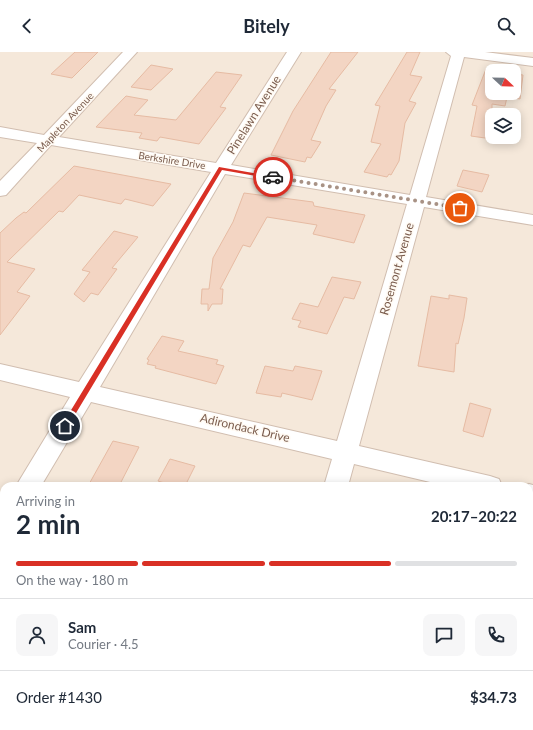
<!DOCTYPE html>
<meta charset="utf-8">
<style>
body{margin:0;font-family:Lato,sans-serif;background:#f6f6f7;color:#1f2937;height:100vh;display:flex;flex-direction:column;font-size:15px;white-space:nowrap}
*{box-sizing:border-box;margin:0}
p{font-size:13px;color:#747a83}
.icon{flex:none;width:22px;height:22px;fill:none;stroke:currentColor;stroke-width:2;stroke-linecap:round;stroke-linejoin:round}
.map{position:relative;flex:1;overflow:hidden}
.details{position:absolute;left:0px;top:430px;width:533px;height:248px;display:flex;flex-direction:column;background:#fff;border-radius:12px 12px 0 0;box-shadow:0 2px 10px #0003}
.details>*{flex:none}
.needle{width:26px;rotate:112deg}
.fabs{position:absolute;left:485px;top:12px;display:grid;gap:8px}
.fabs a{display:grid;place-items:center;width:36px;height:36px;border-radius:8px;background:#fff;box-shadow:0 2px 10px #0003;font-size:20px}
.pin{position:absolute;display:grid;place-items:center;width:34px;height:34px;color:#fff;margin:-17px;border:2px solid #fff;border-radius:50%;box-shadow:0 1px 4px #0007}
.courier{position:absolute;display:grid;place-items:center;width:40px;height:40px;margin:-20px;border:3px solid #d93025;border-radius:50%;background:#fff;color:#222;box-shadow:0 1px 5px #0007}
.overview em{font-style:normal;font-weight:700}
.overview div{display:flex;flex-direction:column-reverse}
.overview{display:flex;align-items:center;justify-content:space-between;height:68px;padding:0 16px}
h1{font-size:26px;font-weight:700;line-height:30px}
.bar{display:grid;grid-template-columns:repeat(4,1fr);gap:6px 4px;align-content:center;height:48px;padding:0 16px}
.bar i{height:5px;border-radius:3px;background:#e0e1e3}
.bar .current{background:#d93025}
.bar p{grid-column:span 4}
.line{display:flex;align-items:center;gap:10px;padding:0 16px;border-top:1px solid #e0e1e3}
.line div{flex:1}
.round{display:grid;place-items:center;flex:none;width:42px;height:42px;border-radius:8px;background:#f6f6f7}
header{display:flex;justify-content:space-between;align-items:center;height:52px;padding:0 16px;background:#fff;font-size:18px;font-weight:700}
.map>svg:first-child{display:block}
.residential{fill:#f5e8da;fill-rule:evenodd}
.building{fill:#f3d5c3;stroke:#e6bba3}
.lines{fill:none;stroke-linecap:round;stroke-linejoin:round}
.street-casing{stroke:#d1beb0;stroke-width:2}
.street{fill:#fff;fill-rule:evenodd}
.route{fill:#d93025}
.done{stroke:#a89285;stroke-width:4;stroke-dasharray:0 7.2}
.labels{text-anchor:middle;stroke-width:3;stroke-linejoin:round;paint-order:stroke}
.far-street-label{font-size:10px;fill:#7a5c4d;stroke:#fffaf3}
.street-label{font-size:12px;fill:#7a5c4d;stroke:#fffaf3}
</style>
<header><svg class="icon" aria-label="back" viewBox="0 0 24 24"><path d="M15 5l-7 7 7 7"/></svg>Bitely<svg class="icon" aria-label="search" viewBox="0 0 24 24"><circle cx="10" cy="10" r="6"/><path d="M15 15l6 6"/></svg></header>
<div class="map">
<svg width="533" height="678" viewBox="0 0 533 678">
<rect width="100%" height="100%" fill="#fdf6ec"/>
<path class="residential" d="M0,0H533V678H0ZM492,19H514V41H492ZM492,63H514V85H492ZM4,434H529V674H4Z"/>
<path class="building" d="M75,0H98L72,26L51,22Z
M331,0H358L329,37L336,38L326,54L311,88L321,90L311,106L307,105L305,110L271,103L293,59Z
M407,0H420L410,23L422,25L409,49L416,51L405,71L399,109L391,123L389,122L387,125L364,120L381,92L371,90L380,54L375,53Z
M151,13L173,17L151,38L131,35Z
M486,17L498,19H492V41H514V22L523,23L520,47L507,45L505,54L492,52V87L471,84L477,54L472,53Z
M216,20L242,23L220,55L226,56L199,92L160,85L157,89L139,86L142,81L96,75L126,44L148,48L134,63L176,68Z
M74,114L171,132L153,154L125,147L121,152L79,143L63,160L59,159L7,210L35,217L17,240L30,244L0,283V181L16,166L24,160L26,161Z
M463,118L489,123L482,140L457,134Z
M244,141L313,150L314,154L365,163L354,191L313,182L317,173L267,165L250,195L243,193L220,237H223L222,252H212L208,259V252H201L202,237H209L213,206L233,170Z
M114,179L138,185L112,216L117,217L98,243L91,241L84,250L74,242L90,220L82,218Z
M332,225L361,230L354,247L344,245L327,282L298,275L301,269L292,267L300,251L318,255Z
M449,243L467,246L464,266L458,292L456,291L454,320L418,314L431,244L449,247Z
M162,284L184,289L178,299L218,308L216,312L224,314L216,332L155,316L156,314L147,312L149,308L147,307Z
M265,314L293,319L295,314L322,319L312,348L282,341L281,345L256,341Z
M470,351L491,357L483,385L463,379Z
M113,389L139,395L119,434H88Z
M170,407L195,414L185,434H174L158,429Z"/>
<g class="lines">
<g class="street-casing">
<path id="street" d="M123,0H137L59,85L216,111L287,0H301L231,113L410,143L451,4L446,0H485L533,6V14L464,5L426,145L533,163V173L424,155L359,394L490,424L499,427L502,434H447L354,412L348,434H324L332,407L91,350L41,434H16L70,345L0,328V312L79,330L211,120L51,93L6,143L0,144V129L37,91L0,85V75L44,83ZM225,122L407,152L337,389L100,335Z
M529,432L533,433V455L529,454V434H525Z
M4,461V489L0,490V462Z
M252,674H282L281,678H251Z"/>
</g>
<use href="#street" class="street"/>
</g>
<path class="route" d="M219,115L276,125L273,127L222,118L67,376H62V373Z"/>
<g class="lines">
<path class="done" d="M273,125L460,156"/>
</g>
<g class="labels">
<g class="far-street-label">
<text transform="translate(65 70) rotate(-47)" y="4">Mapleton Avenue</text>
<text transform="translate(172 108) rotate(9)" y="4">Berkshire Drive</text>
</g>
<g class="street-label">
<text transform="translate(254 63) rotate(-58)" y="4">Pinelawn Avenue</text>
<text transform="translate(397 217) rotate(-74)" y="4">Rosemont Avenue</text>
<text transform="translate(245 376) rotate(13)" y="4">Adirondack Drive</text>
</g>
</g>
</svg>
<div class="fabs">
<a><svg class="needle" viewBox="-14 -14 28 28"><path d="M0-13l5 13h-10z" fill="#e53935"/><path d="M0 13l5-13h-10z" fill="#747a83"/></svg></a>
<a><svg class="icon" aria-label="layers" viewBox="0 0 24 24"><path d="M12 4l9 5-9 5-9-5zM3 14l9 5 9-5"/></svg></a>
</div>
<div class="pin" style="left:460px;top:156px;background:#ea580c"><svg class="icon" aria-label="bag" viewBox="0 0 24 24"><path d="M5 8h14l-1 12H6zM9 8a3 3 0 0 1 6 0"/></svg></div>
<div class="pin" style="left:65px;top:374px;background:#1f2937"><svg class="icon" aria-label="home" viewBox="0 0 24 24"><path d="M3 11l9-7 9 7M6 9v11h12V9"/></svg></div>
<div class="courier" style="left:273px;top:125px"><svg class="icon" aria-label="car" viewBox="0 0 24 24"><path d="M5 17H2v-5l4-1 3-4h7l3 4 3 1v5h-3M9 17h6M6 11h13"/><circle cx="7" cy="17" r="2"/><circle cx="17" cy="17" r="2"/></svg></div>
<section class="details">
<div class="overview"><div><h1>2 min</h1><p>Arriving in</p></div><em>20:17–20:22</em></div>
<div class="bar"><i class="current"></i><i class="current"></i><i class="current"></i><i></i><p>On the way · 180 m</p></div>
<div class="line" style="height:72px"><a class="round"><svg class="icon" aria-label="person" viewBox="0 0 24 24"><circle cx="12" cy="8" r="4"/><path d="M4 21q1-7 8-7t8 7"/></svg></a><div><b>Sam</b><p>Courier · 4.5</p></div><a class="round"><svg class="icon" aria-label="chat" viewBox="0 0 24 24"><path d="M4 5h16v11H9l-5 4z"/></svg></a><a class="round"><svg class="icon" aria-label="phone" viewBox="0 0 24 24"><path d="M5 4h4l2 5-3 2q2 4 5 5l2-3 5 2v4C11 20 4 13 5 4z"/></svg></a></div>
<div class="line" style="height:52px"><div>Order #1430</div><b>$34.73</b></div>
</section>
</div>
